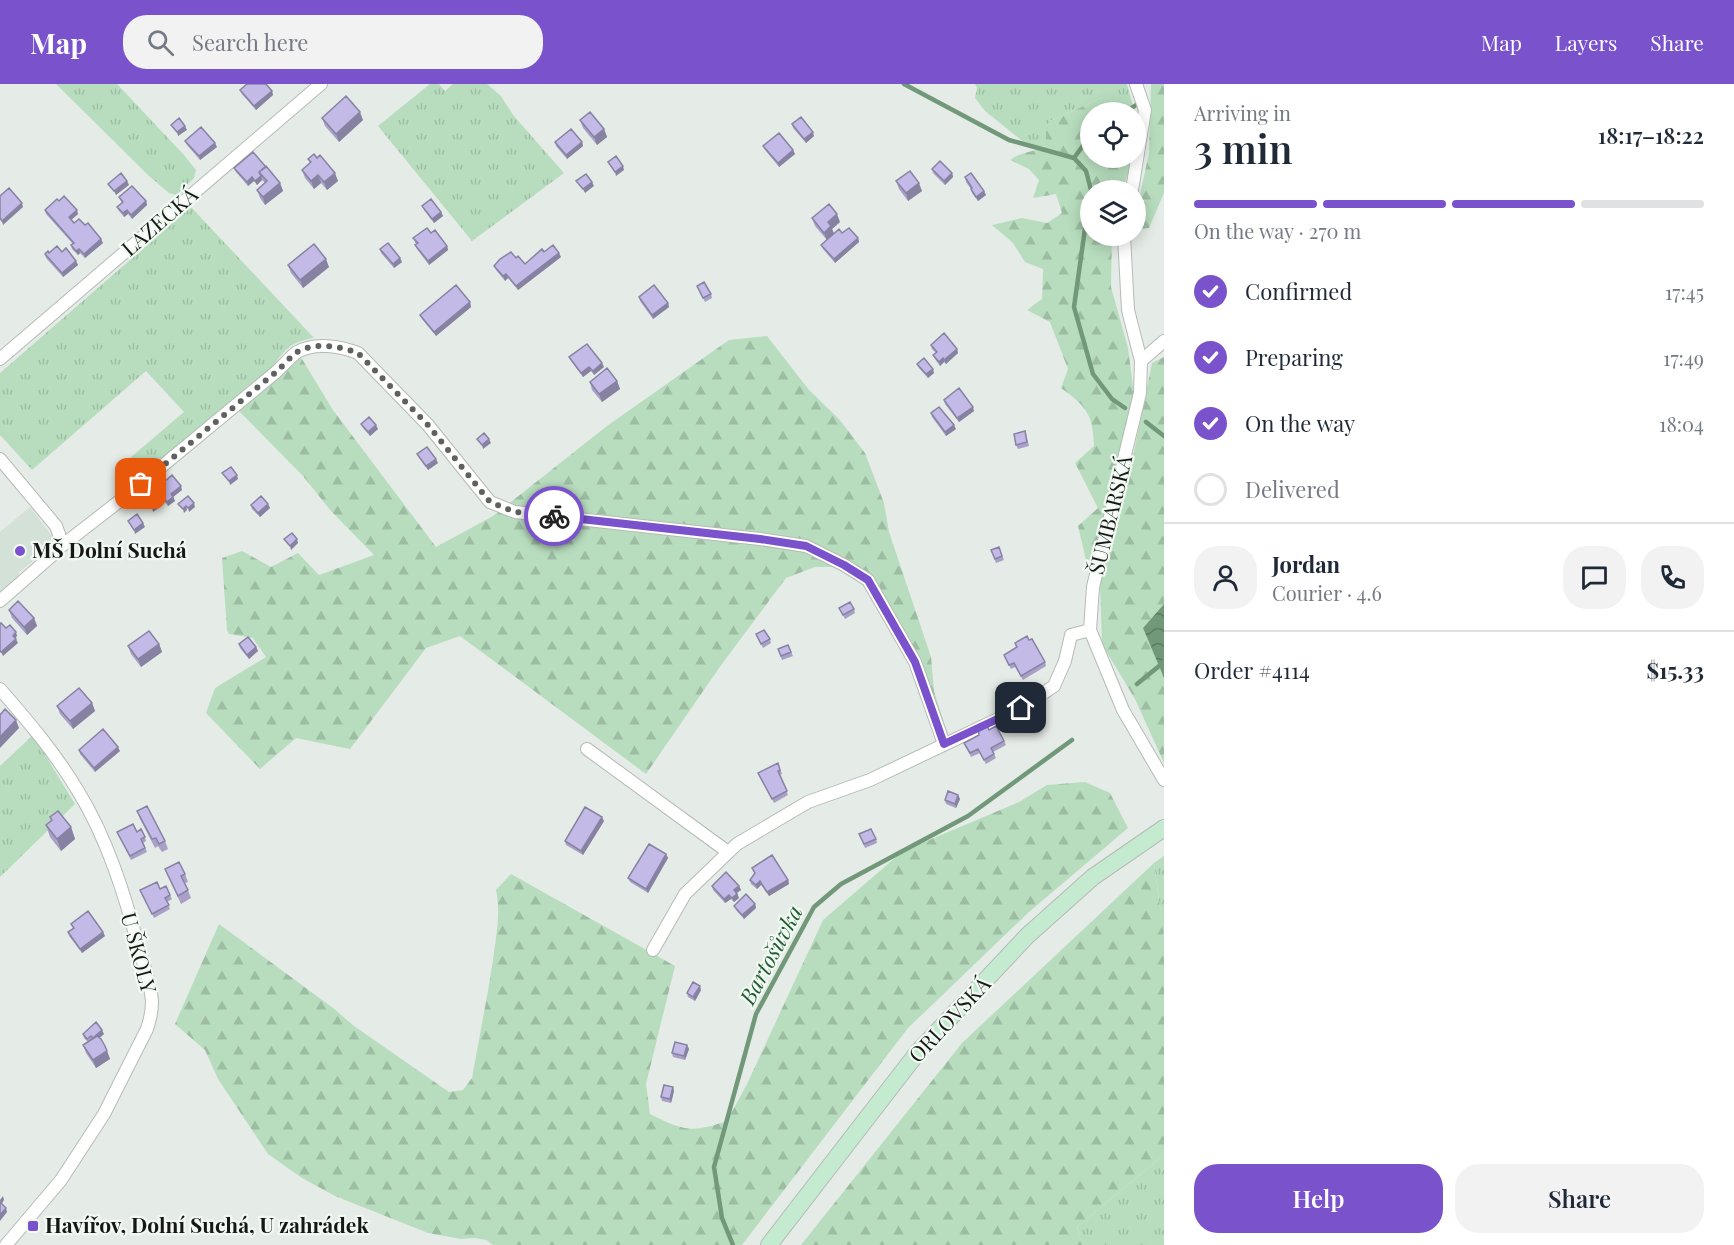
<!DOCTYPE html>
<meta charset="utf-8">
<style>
body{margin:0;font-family:"Playfair Display",serif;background:#f2f2f3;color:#1f2937;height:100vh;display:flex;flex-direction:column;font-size:22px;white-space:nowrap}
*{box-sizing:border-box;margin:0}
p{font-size:20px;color:#747a83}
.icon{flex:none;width:33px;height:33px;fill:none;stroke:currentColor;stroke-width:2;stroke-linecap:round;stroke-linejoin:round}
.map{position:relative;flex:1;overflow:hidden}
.drawer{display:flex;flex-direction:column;background:#fff;width:570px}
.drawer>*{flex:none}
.buttons{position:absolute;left:1080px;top:18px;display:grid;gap:12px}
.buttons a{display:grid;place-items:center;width:66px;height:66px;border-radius:50%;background:#fff;box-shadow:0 3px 15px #0003;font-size:30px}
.pin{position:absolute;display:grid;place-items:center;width:51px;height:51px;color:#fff;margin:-26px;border-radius:12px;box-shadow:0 3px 9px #0006}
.courier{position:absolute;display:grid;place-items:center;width:60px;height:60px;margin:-30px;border:4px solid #7a52cc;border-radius:50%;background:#fff;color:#222;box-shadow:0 2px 8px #0007}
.headline em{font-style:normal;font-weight:600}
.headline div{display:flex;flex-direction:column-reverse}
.headline{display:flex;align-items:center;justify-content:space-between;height:102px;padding:0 30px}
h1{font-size:39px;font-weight:600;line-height:45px}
.bar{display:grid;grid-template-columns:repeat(4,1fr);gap:9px 6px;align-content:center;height:72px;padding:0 30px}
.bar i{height:8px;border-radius:4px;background:#e0e1e3}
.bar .on{background:#7a52cc}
.bar p{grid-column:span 4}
.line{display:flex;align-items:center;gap:15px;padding:0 30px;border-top:2px solid #e0e1e3}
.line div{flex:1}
.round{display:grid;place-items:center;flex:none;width:63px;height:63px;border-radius:24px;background:#f2f2f3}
ol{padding:0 30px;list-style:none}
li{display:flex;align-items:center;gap:18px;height:66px}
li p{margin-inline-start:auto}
li .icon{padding:6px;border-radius:50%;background:#7a52cc;color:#fff;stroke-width:4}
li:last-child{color:#747a83}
li i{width:33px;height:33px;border:3px solid #e0e1e3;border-radius:50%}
.cta{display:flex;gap:12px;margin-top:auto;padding:12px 30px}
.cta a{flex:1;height:69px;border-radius:24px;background:#7a52cc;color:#fff;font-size:24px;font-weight:600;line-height:69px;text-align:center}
.cta a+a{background:#f2f2f3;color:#1f2937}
header{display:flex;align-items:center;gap:36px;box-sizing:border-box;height:84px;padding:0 30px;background:#7a52cc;color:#fff}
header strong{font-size:28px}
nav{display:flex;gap:33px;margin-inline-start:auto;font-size:21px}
.search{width:420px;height:54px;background:#f2f2f3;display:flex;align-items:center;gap:15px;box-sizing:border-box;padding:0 21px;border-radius:24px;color:#747a83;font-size:22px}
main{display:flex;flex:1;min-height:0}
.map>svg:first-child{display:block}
.built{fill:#d4e1d6}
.grass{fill:url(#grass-tufts)}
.forest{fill:url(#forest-firs)}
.water{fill:url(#water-waves)}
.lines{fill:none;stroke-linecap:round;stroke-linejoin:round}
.stream{stroke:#719878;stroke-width:4.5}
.street-casing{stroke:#b4bbb5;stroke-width:14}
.secondary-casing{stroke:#b4bbb5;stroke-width:18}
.street{stroke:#fff;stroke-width:12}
.secondary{stroke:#c4ebd0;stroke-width:16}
.wall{fill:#a8a0c7}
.shaded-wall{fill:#8882a2}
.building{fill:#c3bae7;stroke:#8882a2;stroke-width:1.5}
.done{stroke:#5e625f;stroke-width:6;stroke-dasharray:0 10.8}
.route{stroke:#7a52cc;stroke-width:8}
.poi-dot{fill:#7a52cc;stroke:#f2f9f3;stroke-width:2}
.labels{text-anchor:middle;stroke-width:4.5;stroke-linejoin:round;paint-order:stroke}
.street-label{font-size:21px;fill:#161816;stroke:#f2f9f3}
.poi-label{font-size:21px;font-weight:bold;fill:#161816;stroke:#f2f9f3;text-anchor:start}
.water-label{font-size:22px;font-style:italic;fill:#205c31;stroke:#f2f9f3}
</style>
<header>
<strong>Map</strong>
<div class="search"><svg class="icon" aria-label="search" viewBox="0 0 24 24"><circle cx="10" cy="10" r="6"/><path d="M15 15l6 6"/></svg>Search here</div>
<nav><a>Map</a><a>Layers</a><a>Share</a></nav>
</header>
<main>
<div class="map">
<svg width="1164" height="1161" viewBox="0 0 1164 1161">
<defs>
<pattern id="grass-tufts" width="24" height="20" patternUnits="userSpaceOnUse" patternTransform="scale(1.5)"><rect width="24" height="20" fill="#b8ddbe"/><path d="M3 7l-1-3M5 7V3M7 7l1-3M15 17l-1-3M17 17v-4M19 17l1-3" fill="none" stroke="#9dbda3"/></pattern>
<pattern id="forest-firs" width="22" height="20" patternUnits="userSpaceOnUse" patternTransform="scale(1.5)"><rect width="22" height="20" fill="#b8ddbe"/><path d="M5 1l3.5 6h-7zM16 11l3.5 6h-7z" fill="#9dbda3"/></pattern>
<pattern id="water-waves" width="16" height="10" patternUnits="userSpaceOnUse" patternTransform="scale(1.5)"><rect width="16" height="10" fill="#719878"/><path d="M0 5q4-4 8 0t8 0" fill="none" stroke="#5c7b61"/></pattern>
</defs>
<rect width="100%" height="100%" fill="#e5ebe6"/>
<path class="built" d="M30,423L54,455L31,474L33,477L18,489L21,493L0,510V448Z"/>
<path class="grass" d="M56,0H117L184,71L196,86L194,94L176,111L169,109L149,92Z
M430,0H439L445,7L453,0H487L501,12L513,31L564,89L472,157L378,42Z
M975,0H1127L1133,22L1125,23L1104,13L1050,37L1046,43V61L1039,66L1030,63L985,27L975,14L977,4Z
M191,123L314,254C290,258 285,265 272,284L131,402L117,385L184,328L146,287L32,386L0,351V289Z
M33,651L75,720L0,793V682Z
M1164,772V853L1154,779Z
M1164,1071V1161H1082L1077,1143Z"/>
<path class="forest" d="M1151,0H1164V109L1149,144L1139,145L1136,129L1149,69Z
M1104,13L1125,23L1133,22L1134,28H1090V74H1132L1123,106H1090V152H1112L1111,203L1128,264L1134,310L1115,394L1089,489L1078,442L1098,424L1075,379L1094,362C1093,330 1086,322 1061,304L1068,285L1050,238L1027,226L1042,215L1043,185L1025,178L1013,159L992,141L1022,134L1047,139L1062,129L1056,110L1033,114L1039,96L1029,85L1010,76C1021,68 1035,68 1046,61V43L1050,37Z
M767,252L809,306L839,335L865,369L884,419L889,448L931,573L934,607L948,651L944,653L873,494L838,483H815L786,494L719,584L646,690L460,552L426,564L350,665L296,654L260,685L206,629L215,604L266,573L253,554L229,550L227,546L222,474L242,467L271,483L298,469L319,491L374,471L331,427L303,392L238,326L299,270L333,326L436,463L493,432L607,342L729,256Z
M1164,273V520L1143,544L1164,594V679L1135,615L1102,560L1100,500L1126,407L1152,279Z
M1085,698L1110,709L1128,744L1029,828L908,944L742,1161H493L486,1156L475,1154L461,1155L428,1149L335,1112L302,1094L268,1070L218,995L205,966L175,940L219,840L333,924L354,942L449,1008L463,1006L472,994C479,955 487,915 493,876C496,853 501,829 496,806L511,790L675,882L646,1000L650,1030C684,1047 691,1049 727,1037L747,1000L823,836L903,767L1019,718L1047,701Z
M1154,779L1164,853V1071L1077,1143L1082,1161H801L962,959Z"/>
<path class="water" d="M1164,520V594L1143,544Z"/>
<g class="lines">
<path class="stream" d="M904,0L1009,56L1074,74
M1126,28L1136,21
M1090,52L1074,74L1086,87L1091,106
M1090,109L1074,223L1093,290L1112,315L1125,324
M1146,338L1164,352
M1137,600L1164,578
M733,1161L722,1134L714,1083L756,930L814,823L841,800L968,732L1072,656"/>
<g class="street-casing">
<path id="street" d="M1132,106L1145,26L1136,0
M1124,152L1128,226L1141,277L1140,309L1093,503L1090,546L1123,626L1164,696
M0,275L321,0
M1141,277L1164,257
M0,375L56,442L60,453L57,467L0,517
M59,464L126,412L276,288C283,282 290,273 297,268C315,258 340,262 358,269L428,341L490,418L515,428L760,455L806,462L844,481L868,496L915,578L944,660
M0,605C28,637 56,670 78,707C107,754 125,811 139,865C144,882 151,900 152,918C152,928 150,936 147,945L104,1030L61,1096L6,1161
M587,665L728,768
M653,866L685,810L737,760L808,718L870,696L1021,624L1054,602L1065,577L1071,551L1090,546"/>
</g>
<g class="secondary-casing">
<path id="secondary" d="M769,1161L918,968L1027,852L1093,793L1164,744"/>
</g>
<use href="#street" class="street"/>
<use href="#secondary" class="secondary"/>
</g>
<path class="wall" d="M240,6L272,7L273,11L256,26L242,10Z
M322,34L363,36L339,58L325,42Z
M580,36L604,45L607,53L597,61L583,44Z
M792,40L814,52L806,59L793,44Z
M185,57L217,63L200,76L187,61Z
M555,58H582L583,62L567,75L556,62Z
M763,62L793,66L795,70L779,83L765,66Z
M253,68L280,99L283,107L265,121L260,114L257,106L265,99L262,96L257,101L254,97L248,102L236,88L234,84Z
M317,74L338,97L327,106L321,99L314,105L305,94L302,86L310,79L308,75Z
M932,85L952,89L953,93L945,101L933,89Z
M965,93L986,111L978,117L972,109L971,105L966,98Z
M896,97L922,107L908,117L899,105Z
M119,113L146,117L147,121L132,135L128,130L124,133L119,127L117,123L122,119Z
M422,122L441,128L443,132L434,139L424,126Z
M45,126L78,130L71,136L74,139L103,159L85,174L80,169L78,171L72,165L71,161L73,160L46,130Z
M812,134L840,138L832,145L834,149H842L858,154L859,158L835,179L823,165L821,161L827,156L815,142Z
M431,149L447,162L448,166L429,181L417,165L415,161L416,160L413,154Z
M380,165L402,178L394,184L381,169Z
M62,168L76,177L78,181L63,193L46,174L45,170Z
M544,168L561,173L518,206L508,194L505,197L496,186L494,182L516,174L525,180Z
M288,181L329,183L303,204L291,189Z
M697,202L711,210L712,214L705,218Z
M639,213L668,219L669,223L653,235L640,217Z
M470,218L471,223L436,252L422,235L420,231Z
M931,261L957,265L958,269L946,280L944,278L940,282L935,275L933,271L936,269L932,265Z
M569,273L604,283L594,291L591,287L583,293L571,277Z
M917,280L934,289L928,294L919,284Z
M617,297L620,305L602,318L592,306L590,298Z
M944,316L974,327L959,338L945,320Z
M931,329L956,345L946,352L932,333Z
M361,340L378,345L370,352L363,344Z
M1025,347L1029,362L1018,365L1016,361Z
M417,370L438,379L428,386L419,374Z
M156,405L182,406L173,413L175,417L168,422L157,409Z
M268,420L270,424L260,433L252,425L251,421Z
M999,463L1004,476L996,479L991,466Z
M839,524L854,525L855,529L845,535Z
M9,526L34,534L37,542L27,551L12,534Z
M756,550L770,555L771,559L763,564Z
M1015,559L1045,578L1046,582L1023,596L1015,583L1011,585L1004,571L1016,564Z
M159,560L162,568L141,583L131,570L128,562Z
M239,560L256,563L258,567L249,575L240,564Z
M788,561L793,572L782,576L778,565Z
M92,619L95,627L73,645L60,630L57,622Z
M989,646L1004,657L1006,661L993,668L996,674L986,680L980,669L971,673L964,659Z
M79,666L120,667L95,688L80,670Z
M778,679L782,690L780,691L788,711L774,719L758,689Z
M958,711L960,715L956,724L946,720L945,716Z
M137,727L165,757L168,765L162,768L158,762L155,764L140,735Z
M50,733L71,743L75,755L61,767L50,753L46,741L52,736Z
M604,737L583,771L566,761L565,757Z
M117,748L145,753L146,757L143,759L147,768L131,776Z
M859,750L876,755L877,759L865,764Z
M666,770L668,774L648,809L630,798L628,794Z
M752,784L788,796L789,800L769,812L761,801L757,805L751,800L750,796L755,790Z
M165,785L185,790L188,798L185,799L191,814L181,820Z
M712,802H739L741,806L737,809L739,814L734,818L731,815L725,819L713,806Z
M160,805L170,811L172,815L167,818L170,825L154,834L140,806Z
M755,820L756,824L744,835L736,826L734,822Z
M71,840L105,852L82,869L69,852L68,848L73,844Z
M701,906L695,917L688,913L687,909Z
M83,950H104L99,954L105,962L110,975L96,984L86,969L83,961L88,958L84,954Z
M687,961L689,965L685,976L673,973L672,969Z
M674,1007L671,1019L662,1017L661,1013Z"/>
<path class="shaded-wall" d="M272,7L273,11L256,26L254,22Z
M360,28L363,36L339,58L336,50Z
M185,42L187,46L178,52L177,48Z
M604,45L607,53L597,61L594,53Z
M813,48L814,52L806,59L804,55Z
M582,58L583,62L567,75L566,71Z
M215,59L217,63L200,76L199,72Z
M793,66L795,70L779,83L778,79Z
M623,82L624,86L616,92L615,88Z
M335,89L338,97L327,106L324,98Z
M952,89L953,93L945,101L944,97Z
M318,91L321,99L314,105L311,97Z
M261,92L262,96L257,101L255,97Z
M252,93L254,97L248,102L247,98Z
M127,97L129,101L116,111L114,107Z
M592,98L594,102L585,109L583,105Z
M280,99L283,107L265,121L263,113Z
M919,99L922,107L908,117L906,109Z
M984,107L986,111L978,117L976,113Z
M146,117L147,121L132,135L131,131Z
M22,119L23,123L3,141L2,137Z
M77,126L78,130L70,137L69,133Z
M127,126L128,130L124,133L123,129Z
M441,128L443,132L434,139L432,135Z
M837,130L840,138L832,145L834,150L827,157L824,149L828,138Z
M858,154L859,158L835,179L834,175Z
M101,155L103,159L85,174L84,170Z
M447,162L448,166L429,181L428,177Z
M79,165L80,169L78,171L76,167Z
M559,169L561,173L518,206L516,202Z
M400,174L402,178L394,184L393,180Z
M326,175L329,183L303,204L300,196Z
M76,177L78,181L63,193L62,189Z
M506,190L508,194L505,197L503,192Z
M470,218L471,223L436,252L434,248Z
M668,219L669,223L653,235L652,231Z
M957,265L958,269L946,280L944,276Z
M943,274L944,278L940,282L939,278Z
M602,279L604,283L594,291L593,287Z
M589,283L591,287L583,293L581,289Z
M933,285L934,289L928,294L926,290Z
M617,297L620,305L602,318L599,310Z
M973,323L974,327L959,338L957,334Z
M376,341L378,345L370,352L368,348Z
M954,341L956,345L946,352L945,348Z
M489,355L491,359L483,365L482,361Z
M436,375L438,379L428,386L426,382Z
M237,391L238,395L230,401L229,397Z
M181,402L182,406L173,413L175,417L168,422L167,418L171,410Z
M158,419L160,423L153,428L152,424Z
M194,419L195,423L189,428L188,424Z
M268,420L270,424L260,433L258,429Z
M186,422L187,426L184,429L183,425Z
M143,439L145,443L135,450L134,446Z
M297,455L298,459L291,466L290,462Z
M34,534L37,542L27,551L24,543Z
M16,548L17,552L14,556L13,552Z
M16,555L18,559L3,572L1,568Z
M159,560L162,568L141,583L138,575Z
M256,563L258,567L249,575L247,571Z
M92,619L95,627L73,645L70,637Z
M16,636L19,644L0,664V653Z
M118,663L120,667L95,688L94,684Z
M958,711L960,715L956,724L955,720Z
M602,733L604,737L583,771L581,767Z
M71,743L75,755L61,767L57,755Z
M666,770L668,774L648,809L646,805Z
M788,796L789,800L769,812L767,808Z
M760,797L761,801L757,805L756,801Z
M739,802L741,806L735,810L734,806Z
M737,810L739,814L734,818L732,814Z
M729,811L731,815L725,819L724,815Z
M755,820L756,824L744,835L742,831Z
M103,848L105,852L82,869L80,865Z
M700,902L701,906L695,917L693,913Z
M102,946L104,950L95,958L93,954Z
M687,961L689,965L685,976L684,972Z
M107,967L110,975L96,984L93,976Z
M673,1003L674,1007L671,1019L670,1015Z
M3,1112L4,1116L1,1121L0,1116Z
M6,1124L7,1128L0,1137V1131Z"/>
<path class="building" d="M247,0H266L272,7L254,22L240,6Z
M346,12L360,28L336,50L322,34Z
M590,28L604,45L594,53L580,36Z
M801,33L813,48L804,55L792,40Z
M179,34L185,42L177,48L171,41Z
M201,43L215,59L199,72L185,57Z
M571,45L582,58L566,71L555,58Z
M779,49L793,66L778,79L763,62Z
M253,68L266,83L259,88L261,92L255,97L252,93L247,98L234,84Z
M314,70L317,74L320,71L335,89L324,98L318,91L311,97L302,86L311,78L308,75Z
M616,72L623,82L615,88L608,78Z
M940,77L952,89L944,97L932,85Z
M266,82L280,99L263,113L257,106L267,97L259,88Z
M910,87L919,99L906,109L896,97Z
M121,89L127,97L114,107L108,100Z
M971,89L984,107L976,113L971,105L972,104L965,93Z
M586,90L592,98L583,105L576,97Z
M132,102L146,117L131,131L127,126L123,129L117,123L123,118L119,113Z
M9,104L22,119L2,137L0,134V112Z
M64,112L77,126L69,133L74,139L79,135L85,141L88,139L101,155L84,170L79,165L76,167L71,161L74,159L45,126L57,115L59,117Z
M431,115L441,128L432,135L422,122Z
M829,120L837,130L828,138L831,142L824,149L812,134Z
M427,144L431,149L435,146L447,162L428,177L415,161L418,159L413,154Z
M849,144L858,154L834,175L821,161L839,145L842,149Z
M388,159L400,174L393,180L380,165Z
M314,160L326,175L300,196L288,181Z
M553,161L559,169L516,202L506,190L503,192L494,182L500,175L511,168L516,174L518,172L525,180L542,165L544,168Z
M57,162L62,168L66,164L76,177L62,189L45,170L48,167L49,169Z
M704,198L711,210L703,214L697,202Z
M456,201L470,218L434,248L420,231Z
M654,201L668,219L652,231L639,213Z
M944,249L957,265L944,276L943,274L939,278L933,271L937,268L931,261Z
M587,260L602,279L593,287L589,283L581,289L569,273Z
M924,274L933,285L926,290L917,280Z
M607,284L617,297L599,310L590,298Z
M959,304L973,323L957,334L944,316Z
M939,323L954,341L945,348L931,329Z
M369,333L376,341L368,348L361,340Z
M1025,347L1027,358L1016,361L1014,350Z
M484,349L489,355L482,361L477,355Z
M427,363L436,375L426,382L417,370Z
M231,383L237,391L229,397L222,389Z
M172,391L181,402L171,410L173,413L167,418L156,405Z
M151,410L158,419L152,424L144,415Z
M188,412L194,419L188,424L186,422L183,425L178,420Z
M261,412L268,420L258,429L251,421Z
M137,430L143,439L134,446L128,437Z
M292,449L297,455L290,462L284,455Z
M999,463L1002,472L995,475L991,466Z
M18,517L34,534L24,543L9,526Z
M850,518L854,525L843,531L839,524Z
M0,539H1L6,544L10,541L16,548L13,552L16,555L1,568L0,567Z
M764,546L770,555L761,560L756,550Z
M149,547L159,560L138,575L128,562Z
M1027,552L1029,556L1032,555L1045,578L1021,592L1014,579L1009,581L1004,571L1017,563L1015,559Z
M248,553L256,563L247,571L239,560Z
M788,561L791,568L781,572L778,565Z
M79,604L92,619L70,637L57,622Z
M5,625L16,636L0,653V631Z
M987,641L989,646L996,642L1004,657L991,664L994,670L984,676L978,665L970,669L964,659L979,651L978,645Z
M103,645L118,663L94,684L79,666Z
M778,679L780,686L778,687L787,707L772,715L758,689Z
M948,707L958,711L955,720L945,716Z
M147,722L165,757L159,760L156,754L152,755L137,727Z
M585,723L602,733L581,767L565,757Z
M58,727L71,743L57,755L46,741L52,736L50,733Z
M133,740L137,748L141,745L145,753L141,755L145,764L130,772L117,748Z
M871,745L876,755L864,760L859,750Z
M649,760L666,770L646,805L628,794Z
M772,771L788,796L767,808L760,797L756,801L750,796L755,789L752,784Z
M179,778L185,790L181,792L188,806L178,812L165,785Z
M726,788L739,802L734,806L737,810L732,814L729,811L724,815L712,802Z
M157,798L160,805L166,802L170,811L165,814L169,821L152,830L140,806Z
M746,810L755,820L742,831L734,822Z
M88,827L103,848L80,865L68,848L74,844L71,840Z
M693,898L700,902L693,913L687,909Z
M96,938L102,946L93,954L91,952L87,955L83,950Z
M97,952L101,955L105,962L107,967L93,976L83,961Z
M675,958L687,961L684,972L672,969Z
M664,1001L673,1003L670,1015L661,1013Z
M0,1118L6,1124L0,1131Z"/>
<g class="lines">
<path class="done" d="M141,400L276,288C283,282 290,273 297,268C315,258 339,262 358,269L428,341L490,418L515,428L554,432"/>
<path class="route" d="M554,432L760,455L806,462L844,481L868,496L915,578L944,660L1021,624"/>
</g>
<g class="poi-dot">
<circle cx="20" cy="467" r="6"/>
<rect x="27" y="1136" width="12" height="12" rx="3"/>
</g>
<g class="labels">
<g class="street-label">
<text transform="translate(160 138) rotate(-41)" y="7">LAZECKÁ</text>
<text transform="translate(1111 431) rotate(-76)" y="7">ŠUMBARSKÁ</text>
<text transform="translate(138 869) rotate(75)" y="7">U ŠKOLY</text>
<text transform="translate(950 936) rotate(-47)" y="7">ORLOVSKÁ</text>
</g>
<g class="poi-label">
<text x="32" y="474">MŠ Dolní Suchá</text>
<text x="45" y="1149">Havířov, Dolní Suchá, U zahrádek</text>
</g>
<g class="water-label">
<text transform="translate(771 871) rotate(-62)" y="8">Bartošůvka</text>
</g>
</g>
</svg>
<div class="buttons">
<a><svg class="icon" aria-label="locate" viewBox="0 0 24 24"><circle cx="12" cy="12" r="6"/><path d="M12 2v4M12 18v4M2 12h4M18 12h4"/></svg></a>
<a><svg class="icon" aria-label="layers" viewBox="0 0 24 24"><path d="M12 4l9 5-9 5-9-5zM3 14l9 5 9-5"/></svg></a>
</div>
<div class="pin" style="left:141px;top:400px;background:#ea580c"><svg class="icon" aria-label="bag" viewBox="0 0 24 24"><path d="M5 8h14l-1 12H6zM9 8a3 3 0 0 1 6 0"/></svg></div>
<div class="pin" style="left:1021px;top:624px;background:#1f2937"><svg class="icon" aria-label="home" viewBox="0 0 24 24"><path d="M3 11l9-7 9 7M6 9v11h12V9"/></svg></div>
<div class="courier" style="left:554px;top:432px"><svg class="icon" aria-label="bike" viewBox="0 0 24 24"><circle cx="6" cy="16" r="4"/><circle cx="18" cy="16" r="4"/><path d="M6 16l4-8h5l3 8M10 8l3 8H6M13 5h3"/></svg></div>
</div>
<section class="drawer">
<div class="headline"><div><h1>3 min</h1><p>Arriving in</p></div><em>18:17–18:22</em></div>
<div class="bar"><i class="on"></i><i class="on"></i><i class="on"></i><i></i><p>On the way · 270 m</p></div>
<ol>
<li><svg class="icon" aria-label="check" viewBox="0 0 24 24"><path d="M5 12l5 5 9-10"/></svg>Confirmed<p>17:45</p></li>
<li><svg class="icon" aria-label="check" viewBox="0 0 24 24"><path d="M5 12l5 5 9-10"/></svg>Preparing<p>17:49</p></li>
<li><svg class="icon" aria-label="check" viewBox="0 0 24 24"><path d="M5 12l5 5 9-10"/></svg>On the way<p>18:04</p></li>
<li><i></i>Delivered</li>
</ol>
<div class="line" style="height:108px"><a class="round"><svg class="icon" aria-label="person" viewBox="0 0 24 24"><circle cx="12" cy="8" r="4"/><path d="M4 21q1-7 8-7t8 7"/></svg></a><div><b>Jordan</b><p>Courier · 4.6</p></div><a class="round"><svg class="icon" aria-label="chat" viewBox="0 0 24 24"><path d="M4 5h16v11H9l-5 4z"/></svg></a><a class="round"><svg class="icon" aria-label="phone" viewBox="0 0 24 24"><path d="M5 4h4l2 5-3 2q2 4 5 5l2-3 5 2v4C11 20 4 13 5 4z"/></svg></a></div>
<div class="line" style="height:78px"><div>Order #4114</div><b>$15.33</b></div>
<div class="cta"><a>Help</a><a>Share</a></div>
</section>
</main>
